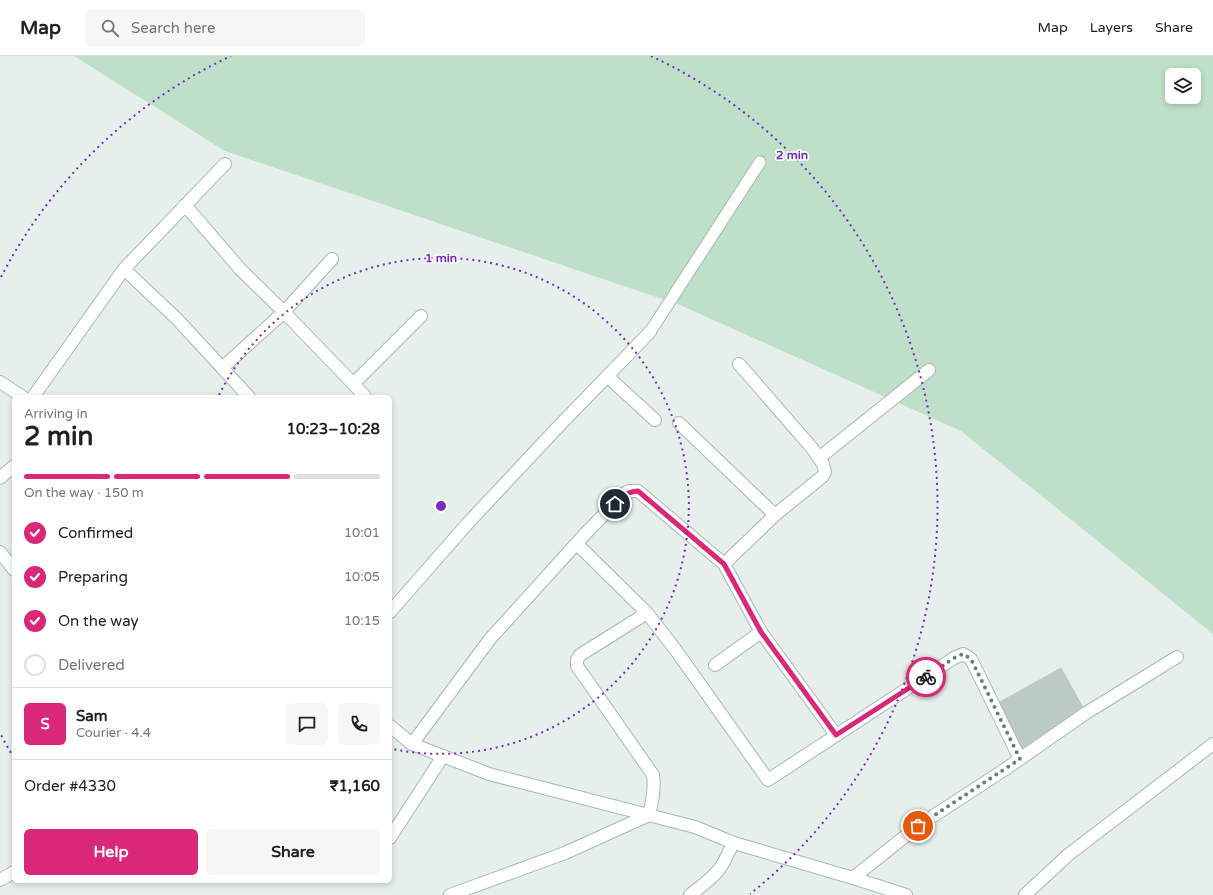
<!DOCTYPE html>
<meta charset="utf-8">
<style>
body{margin:0;font-family:"Varela Round",sans-serif;background:#f6f6f6;color:#202124;height:100vh;display:flex;flex-direction:column;font-size:15px;white-space:nowrap}
*{box-sizing:border-box;margin:0}
p{font-size:13px;color:#757577}
.icon{flex:none;width:22px;height:22px;fill:none;stroke:currentColor;stroke-width:2;stroke-linecap:round;stroke-linejoin:round}
.map{position:relative;flex:1;overflow:hidden}
.drawer{position:absolute;left:12px;top:339px;width:380px;height:488px;display:flex;flex-direction:column;background:#fff;border-radius:6px;box-shadow:0 2px 6px #0003}
.drawer>*{flex:none}
.buttons{position:absolute;left:1165px;top:12px;display:grid;gap:8px}
.buttons a{display:grid;place-items:center;width:36px;height:36px;border-radius:6px;background:#fff;box-shadow:0 2px 6px #0003;font-size:20px}
.pin{position:absolute;display:grid;place-items:center;width:34px;height:34px;color:#fff;margin:-17px;border:2px solid #fff;border-radius:50%;box-shadow:0 1px 4px #0007}
.courier{position:absolute;display:grid;place-items:center;width:40px;height:40px;margin:-20px;border:3px solid #db2777;border-radius:50%;background:#fff;color:#222;box-shadow:0 1px 5px #0007}
.headline em{font-style:normal;font-weight:700}
.headline div{display:flex;flex-direction:column-reverse}
.headline{display:flex;align-items:center;justify-content:space-between;height:68px;padding:0 12px}
h1{font-size:26px;font-weight:700;line-height:30px}
.bar{display:grid;grid-template-columns:repeat(4,1fr);gap:6px 4px;align-content:center;height:48px;padding:0 12px}
.bar i{height:5px;border-radius:3px;background:#e0e0e0}
.bar .active{background:#db2777}
.bar p{grid-column:span 4}
.line{display:flex;align-items:center;gap:10px;padding:0 12px;border-top:1px solid #e0e0e0}
.line div{flex:1}
.round{display:grid;place-items:center;flex:none;width:42px;height:42px;border-radius:6px;background:#f6f6f6}
ol{padding:0 12px;list-style:none}
li{display:flex;align-items:center;gap:12px;height:44px}
li p{margin-inline-start:auto}
li .icon{padding:4px;border-radius:50%;background:#db2777;color:#fff;stroke-width:4}
li:last-child{color:#757577}
li i{width:22px;height:22px;border:2px solid #e0e0e0;border-radius:50%}
.cta{display:flex;gap:8px;margin-top:auto;padding:8px 12px}
.cta a{flex:1;height:46px;border-radius:6px;background:#db2777;color:#fff;font-size:16px;font-weight:700;line-height:46px;text-align:center}
.cta a+a{background:#f6f6f6;color:#202124}
header{display:flex;align-items:center;gap:24px;box-sizing:border-box;height:56px;padding:0 20px;background:#fff;border-bottom:1px solid #e0e0e0}
header strong{font-size:19px}
nav{display:flex;gap:22px;margin-inline-start:auto;font-size:14px}
.search{width:280px;height:36px;background:#f6f6f6;display:flex;align-items:center;gap:10px;box-sizing:border-box;padding:0 14px;border-radius:6px;color:#757577;font-size:15px}
.map>svg:first-child{display:block}
.green{fill:#bfe0c8;fill-rule:evenodd}
.building{fill:#bbcac4;stroke:#b8c9c2}
.lines{fill:none;stroke-linecap:round;stroke-linejoin:round}
.lane-casing{stroke:#a8b8b2;stroke-width:13}
.street-casing{stroke:#a8b8b2;stroke-width:14}
.secondary-casing{stroke:#a4bbb3;stroke-width:14}
.lane{stroke:#fff;stroke-width:11}
.street{stroke:#fff;stroke-width:12}
.secondary{stroke:#fff;stroke-width:12}
.done{stroke:#687f78;stroke-width:4;stroke-dasharray:0 7.2}
.route{stroke:#db2777;stroke-width:5}
.ring{fill:none;stroke:#7b2cbf;stroke-width:2;stroke-dasharray:2 4}
.centre{fill:#7b2cbf;stroke:#f7fbf9;stroke-width:2}
.ring-label{font-size:12px;text-anchor:middle;font-weight:bold;fill:#7b2cbf;stroke:#f7fbf9;stroke-width:3.5;stroke-linejoin:round;paint-order:stroke}
</style>
<header>
<strong>Map</strong>
<div class="search"><svg class="icon" aria-label="search" viewBox="0 0 24 24"><circle cx="10" cy="10" r="6"/><path d="M15 15l6 6"/></svg>Search here</div>
<nav><a>Map</a><a>Layers</a><a>Share</a></nav>
</header>
<div class="map">
<svg width="1213" height="839" viewBox="0 0 1213 839">
<rect width="100%" height="100%" fill="#e6efeb"/>
<path class="green" d="M74,0H1213V578L961,375L680,249L225,95ZM1172,19H1194V41H1172Z"/>
<path class="building" d="M1061,612L1086,657L1022,692L998,647Z"/>
<g class="lines">
<g class="lane-casing">
<path id="lane" d="M650,276L760,106"/>
</g>
<g class="street-casing">
<path id="street" d="M185,149L241,214L284,256L364,339
M124,213L177,263L249,341
M222,312L284,256L332,203
M607,320L655,364
M354,327L421,260
M33,341L124,213L225,108
M679,367L775,459
M819,402L929,314
M0,422L14,410
M577,488L647,557L675,593L768,724L954,602L963,598L971,603L1020,703
M0,496L14,514
M724,508L761,576L836,679
M390,556L468,467L558,371L650,276
M715,609L761,576
M412,688L490,583L585,478L624,438L629,435H638L724,508L775,459L823,420L825,416L823,408L812,392L739,308
M390,782L443,700
M853,822L918,770L1004,714L1086,657L1177,601
M0,824L14,816
M450,839L565,797L649,759C652,746 655,733 653,719L577,610V604L580,599L647,557
M690,839C701,830 715,821 722,809C727,802 728,795 734,787
M1025,839L1068,799L1213,688"/>
</g>
<g class="secondary-casing">
<path id="secondary" d="M0,326L23,341
M390,670L412,688L489,718L695,771L734,787L853,822L906,839"/>
</g>
<use href="#lane" class="lane"/>
<use href="#street" class="street"/>
<use href="#secondary" class="secondary"/>
</g>
<g class="lines">
<path class="done" d="M918,770L1020,703L971,603L963,598L954,602L926,621"/>
<path class="route" d="M615,448C622,440 626,436 638,435L724,508L761,576L836,679L926,621"/>
</g>
<g class="ring">
<path d="M219 339A248 248 0 1 1 392 693"/>
<path d="M14 702A496 496 0 0 1 1 679M1 221A496 496 0 0 1 231 0M651 0A496 496 0 0 1 750 838"/>
</g>
<circle cx="441" cy="450" r="6" class="centre"/>
<g class="ring-label">
<text x="792" y="103">2 min</text>
<text x="441" y="206">1 min</text>
</g>
</svg>
<div class="buttons">
<a><svg class="icon" aria-label="layers" viewBox="0 0 24 24"><path d="M12 4l9 5-9 5-9-5zM3 14l9 5 9-5"/></svg></a>
</div>
<div class="pin" style="left:918px;top:770px;background:#ea580c"><svg class="icon" aria-label="bag" viewBox="0 0 24 24"><path d="M5 8h14l-1 12H6zM9 8a3 3 0 0 1 6 0"/></svg></div>
<div class="pin" style="left:615px;top:448px;background:#1f2937"><svg class="icon" aria-label="home" viewBox="0 0 24 24"><path d="M3 11l9-7 9 7M6 9v11h12V9"/></svg></div>
<div class="courier" style="left:926px;top:621px"><svg class="icon" aria-label="bike" viewBox="0 0 24 24"><circle cx="6" cy="16" r="4"/><circle cx="18" cy="16" r="4"/><path d="M6 16l4-8h5l3 8M10 8l3 8H6M13 5h3"/></svg></div>
<section class="drawer">
<div class="headline"><div><h1>2 min</h1><p>Arriving in</p></div><em>10:23–10:28</em></div>
<div class="bar"><i class="active"></i><i class="active"></i><i class="active"></i><i></i><p>On the way · 150 m</p></div>
<ol>
<li><svg class="icon" aria-label="check" viewBox="0 0 24 24"><path d="M5 12l5 5 9-10"/></svg>Confirmed<p>10:01</p></li>
<li><svg class="icon" aria-label="check" viewBox="0 0 24 24"><path d="M5 12l5 5 9-10"/></svg>Preparing<p>10:05</p></li>
<li><svg class="icon" aria-label="check" viewBox="0 0 24 24"><path d="M5 12l5 5 9-10"/></svg>On the way<p>10:15</p></li>
<li><i></i>Delivered</li>
</ol>
<div class="line" style="height:72px"><b class="round" style="background:#db2777;color:#fff">S</b><div><b>Sam</b><p>Courier · 4.4</p></div><a class="round"><svg class="icon" aria-label="chat" viewBox="0 0 24 24"><path d="M4 5h16v11H9l-5 4z"/></svg></a><a class="round"><svg class="icon" aria-label="phone" viewBox="0 0 24 24"><path d="M5 4h4l2 5-3 2q2 4 5 5l2-3 5 2v4C11 20 4 13 5 4z"/></svg></a></div>
<div class="line" style="height:52px"><div>Order #4330</div><b>₹1,160</b></div>
<div class="cta"><a>Help</a><a>Share</a></div>
</section>
</div>
